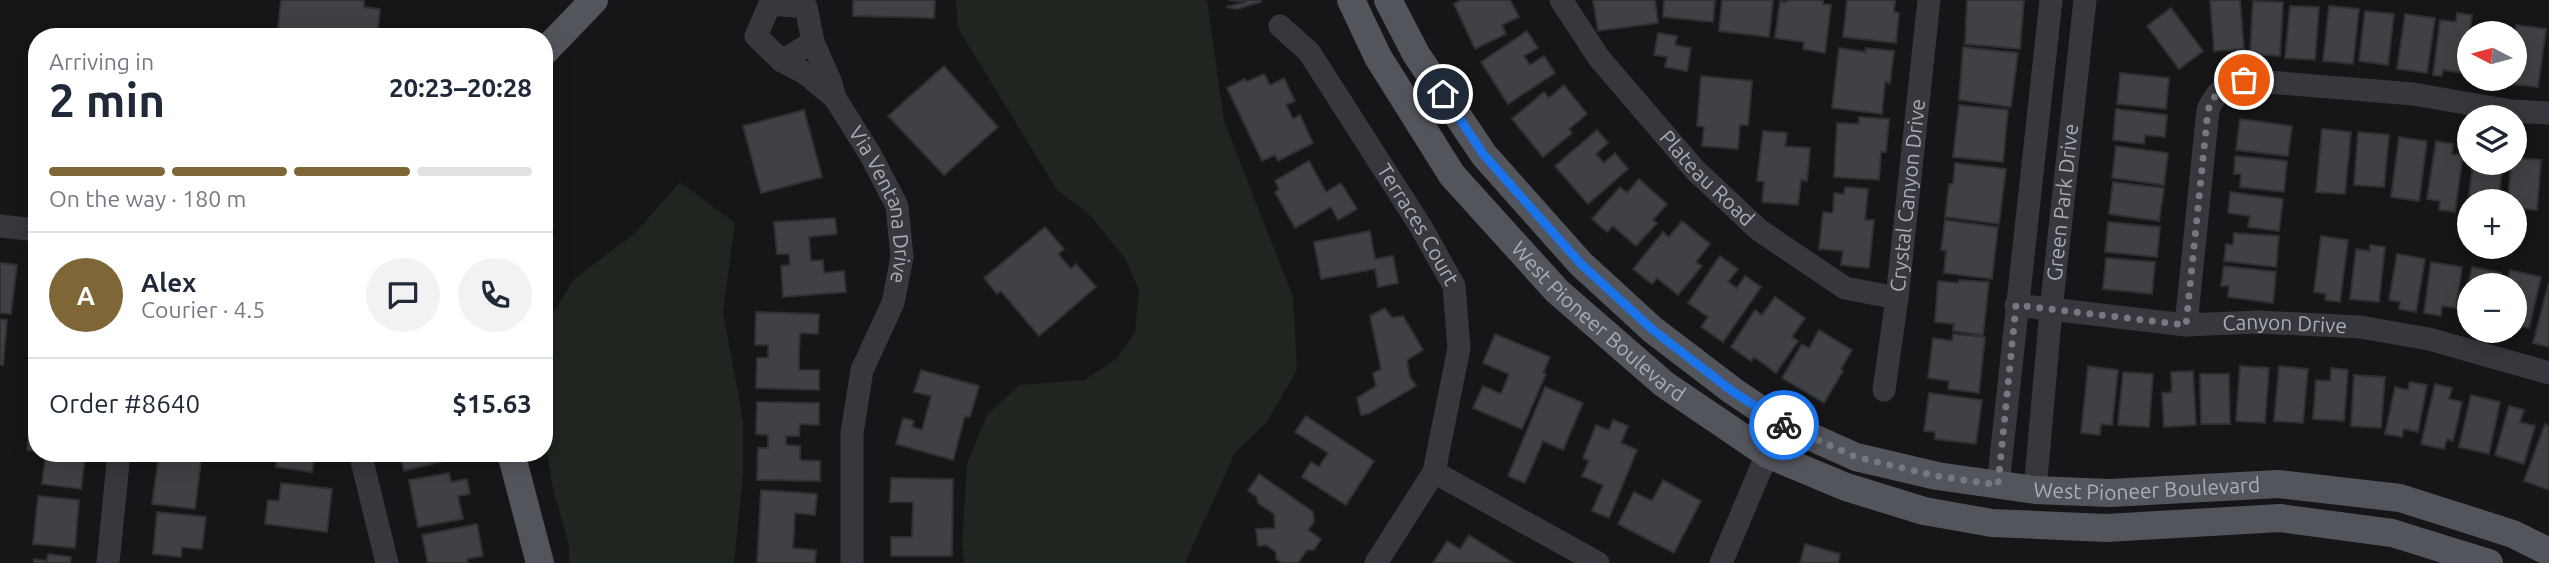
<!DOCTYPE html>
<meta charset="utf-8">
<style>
body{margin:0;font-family:Ubuntu,sans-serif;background:#f2f2f3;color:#1f2937;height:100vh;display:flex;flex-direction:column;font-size:26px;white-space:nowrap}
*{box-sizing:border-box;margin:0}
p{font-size:23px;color:#747a83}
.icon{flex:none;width:38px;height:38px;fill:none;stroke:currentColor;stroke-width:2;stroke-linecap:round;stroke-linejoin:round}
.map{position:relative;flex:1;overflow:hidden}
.panel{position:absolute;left:28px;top:28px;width:525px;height:434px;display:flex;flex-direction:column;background:#fff;border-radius:28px;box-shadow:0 4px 18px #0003}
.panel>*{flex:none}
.needle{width:46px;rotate:276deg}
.fabs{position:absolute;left:2457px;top:21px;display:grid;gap:14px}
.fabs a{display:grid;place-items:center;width:70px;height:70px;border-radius:50%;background:#fff;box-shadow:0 4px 18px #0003;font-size:35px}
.pin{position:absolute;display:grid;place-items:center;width:60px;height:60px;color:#fff;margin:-30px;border:4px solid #fff;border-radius:50%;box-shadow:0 2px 7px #0007}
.courier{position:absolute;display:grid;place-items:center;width:70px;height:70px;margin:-35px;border:5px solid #1a73e8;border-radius:50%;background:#fff;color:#222;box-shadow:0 2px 9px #0007}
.headline em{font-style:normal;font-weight:700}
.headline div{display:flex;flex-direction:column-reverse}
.headline{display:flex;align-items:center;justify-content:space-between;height:119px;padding:0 21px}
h1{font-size:46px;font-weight:700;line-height:52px}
.bar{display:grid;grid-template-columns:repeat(4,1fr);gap:10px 7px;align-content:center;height:84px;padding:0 21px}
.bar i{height:9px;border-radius:5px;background:#e0e1e3}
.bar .current{background:#7e6636}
.bar p{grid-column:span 4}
.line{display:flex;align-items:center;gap:18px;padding:0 21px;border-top:2px solid #e0e1e3}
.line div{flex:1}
.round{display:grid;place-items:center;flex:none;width:74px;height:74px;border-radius:37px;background:#f2f2f3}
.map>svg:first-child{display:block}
.green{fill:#1e261f}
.building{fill:#404145;stroke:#303034;stroke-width:2}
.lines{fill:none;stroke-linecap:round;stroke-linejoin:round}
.minor{stroke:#37383d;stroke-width:23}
.major{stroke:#53555c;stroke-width:28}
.done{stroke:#757880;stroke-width:7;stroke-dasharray:0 12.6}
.route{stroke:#1a73e8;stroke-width:9}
.labels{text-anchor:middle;stroke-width:5;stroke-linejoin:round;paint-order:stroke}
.street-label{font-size:21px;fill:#a8adb8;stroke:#111113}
</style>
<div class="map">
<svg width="2549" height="563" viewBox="0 0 2549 563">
<rect width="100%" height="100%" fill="#161618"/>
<path class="green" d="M956,0H1207L1224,121L1293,297L1297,370L1267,422L1235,453L1185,563H964L962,545L967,464L987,415L1020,385L1085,380L1116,359L1135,333L1139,290L1125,258L1088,213L1057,190L958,28Z
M680,182L735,223L723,312L743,420V475L734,563H569V546L552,484L544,434L545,327L573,280L635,233Z"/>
<path class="building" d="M281,0H364V7L380,9L377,37H277Z
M853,0H935L934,18L853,16Z
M1229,0H1261V2L1237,9L1226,7L1246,2Z
M1461,0H1510L1519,17L1502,25L1506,34L1475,49L1454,4Z
M1593,0H1655L1658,23L1598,31Z
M1664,0H1715L1713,22L1663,17Z
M1722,0H1773L1769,37L1719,31Z
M1787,0H1823V4L1831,5L1825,53L1803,49L1804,42L1775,38L1780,1L1787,2Z
M1847,0H1895L1894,12L1899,13L1896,43L1843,37Z
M1967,0H2024L2020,49L1965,44Z
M2210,0H2240L2244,49L2214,51Z
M2253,1L2283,2L2280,56L2250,54Z
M2290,6L2319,7L2315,60L2285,58Z
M2329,6L2359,9L2353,64L2323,61Z
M2171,8L2203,51L2179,69L2147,26Z
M2365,11L2394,14L2388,65L2359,61Z
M2457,13L2472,15L2464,73L2443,70L2442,76L2433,75L2440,20L2456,22Z
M2405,14L2435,18L2427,73L2397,69Z
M2516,25L2546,29L2538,87L2509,84L2510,79H2515Z
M2480,27L2510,31L2509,33H2479Z
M1527,31L1538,48L1524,56L1530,65L1544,56L1555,73L1508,104L1481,62Z
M1658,33L1677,36L1675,45L1691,48L1687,71L1665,67L1667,57L1654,55Z
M1963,47L2018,53L2011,107L1959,100Z
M1839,48L1865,52L1866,48L1894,51L1890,83L1885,82L1882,114L1832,108Z
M944,66L998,127L944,175L888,116Z
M2120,73L2169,78L2166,109L2117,104Z
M1264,74L1270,85L1284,78L1295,101L1286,105L1293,119L1300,115L1313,143L1278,161L1275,155L1262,161L1227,88L1245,79L1246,82Z
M1701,76L1752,81L1748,125H1740L1738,149L1702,146L1704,127L1697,126Z
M2473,79H2503V85L2473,81Z
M1564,85L1587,114L1569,129L1572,133L1543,157L1512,119L1544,92L1549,98Z
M1959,105L2008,110L2003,162L1953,157Z
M2116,109L2167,115L2165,137L2145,135L2144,144L2113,140Z
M804,110L822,177L761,193L743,126Z
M1859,117L1889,119L1886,152H1881L1879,180L1834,177L1837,123L1859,124Z
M2240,119L2292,126L2288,156L2236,150Z
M2322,129L2351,132L2345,194L2316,192Z
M1597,130L1608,143L1596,154L1604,163L1615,153L1628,169L1588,204L1555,166Z
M1763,131L1787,133L1785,146L1810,148L1807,181L1801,180L1798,205L1762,202L1764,182L1757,181Z
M2358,132L2389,135L2384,187L2354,185Z
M2399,137L2427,141L2419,201L2391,197Z
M2436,141L2453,144L2452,154L2463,155L2455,212L2439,210L2440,201L2427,199Z
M2116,146L2168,153L2164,185L2112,178Z
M2235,156L2287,161L2284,192L2240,187L2241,174H2234Z
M2515,158L2541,160L2537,210L2515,208V201H2508L2511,163H2515Z
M1309,161L1326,192L1341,183L1357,209L1338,220L1331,207L1295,228L1275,192L1279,189L1275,181Z
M1955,163L2006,169L1999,224L1945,217L1949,184H1953Z
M2473,163H2503L2498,201H2469L2468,204Z
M1639,179L1667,204L1653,220L1657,223L1636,246L1613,226L1607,232L1592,219L1620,187L1627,193Z
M2113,182L2164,188L2159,221L2109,214Z
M1845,187L1868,189L1865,220H1874L1869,268L1841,265L1843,251L1819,249L1823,212L1833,213L1834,193L1844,194Z
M2230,192L2283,199L2279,231L2248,227L2250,216L2228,213Z
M835,218L837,234L809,237L811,261L823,260L824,273L844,271L846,292L783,297L781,266L790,265L789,254H777L774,222Z
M1945,220L1998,227L1992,279L1944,273L1946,250H1941Z
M1682,221L1710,244L1696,262L1702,266L1678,295L1657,278L1652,284L1633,269L1663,232L1669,237Z
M2108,222L2160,227L2157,257L2105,252Z
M1045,227L1064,249L1058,254L1071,269L1076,264L1096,287L1039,336L1001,291L997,294L984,278Z
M1370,231L1375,259L1393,256L1398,283L1378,287L1375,269L1321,279L1314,242Z
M2234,233L2279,236L2276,267L2224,261L2226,244L2233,245Z
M2321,236L2348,240L2340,302L2325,300L2326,294L2314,292Z
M2370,245L2385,247L2379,302L2350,299L2356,249L2370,251Z
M2397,254L2425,259L2416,312L2399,309L2400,302L2389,300Z
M1720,256L1738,269L1728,282L1737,288L1745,276L1761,287L1723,342L1701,327L1708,317L1688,303Z
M2106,258L2155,262L2152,294L2103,289Z
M2431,262L2462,267L2456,308L2442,306L2441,316L2424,313Z
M0,263L17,265L11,314L0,313Z
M2224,266L2276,272L2273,303L2228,297L2229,286H2221Z
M2472,267L2501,273L2498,285H2469V323L2461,321Z
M2510,270L2541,277L2529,328L2515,325V285H2506Z
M1959,280L1989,282L1983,335L1953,331L1954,324L1935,322L1938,281L1958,283Z
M2549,282V347L2533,343Z
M1775,297L1805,318L1792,337L1798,341L1776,373L1754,357L1751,361L1731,347L1755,310L1762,315Z
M1385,308L1392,318L1403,316L1423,350L1407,360L1410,377L1416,386L1370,413L1361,415L1357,398L1376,386L1373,373L1381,369L1370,316Z
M756,312L819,314L818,334L800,333L799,353V370H819V390L756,388L757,358H768V345H755Z
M0,319L7,320L3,365H0Z
M1819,330L1852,350L1841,369L1843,371L1824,403L1782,378L1802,344L1809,348Z
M1495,334L1550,357L1543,373L1546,374L1522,429L1473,408L1483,386L1501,394L1509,374L1483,363Z
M1953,334L1985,337L1979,393L1948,389L1949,381L1928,378L1933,338L1952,341Z
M2088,366L2118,370L2112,425L2101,424L2100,435L2081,433Z
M2240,366L2269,368L2265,423L2236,421Z
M2279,366L2308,369L2303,423L2274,421Z
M2331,368L2348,370L2344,421L2313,419L2316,380L2330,381Z
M921,370L979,386L970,417L965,416L953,460L896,444L903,418L914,421L912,427L922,430L931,396L914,392Z
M2193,371L2196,425L2164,427L2162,393L2172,392L2171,372Z
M2123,372L2153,374L2149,427L2118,425Z
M2200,374H2229L2230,424H2201Z
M2354,375L2385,377L2381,428L2351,426Z
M2410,382L2427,385L2418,432L2404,429L2402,437L2385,434L2395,387L2408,390Z
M2435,384L2452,388L2449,399L2462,402L2453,441L2447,439L2444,449L2421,444Z
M1545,387L1583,403L1563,450L1543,441L1525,483L1508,476Z
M1929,393L1982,400L1976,444L1935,439V432L1924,431Z
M2471,395L2500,402L2489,454L2459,447Z
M757,402L819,403V425L800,424L799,436H786V445L800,446V460L820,461V481L757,480L758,448H768V435L756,434Z
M2509,406L2524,410L2520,422L2535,426L2524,464L2495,455Z
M1306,416L1374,461L1346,505L1302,477L1311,462L1319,467L1328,453L1295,432Z
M1613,420L1628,426L1621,443L1637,450L1609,518L1592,511L1603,485L1582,476L1589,461L1583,458L1596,425L1609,430Z
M2545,424L2549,426V490L2524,481Z
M29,435L37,436V451L27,450Z
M46,453H79L78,458L85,459L81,489L42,484Z
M261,453H315L312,472L276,467L277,459L260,457Z
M400,453H447L448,460L404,471Z
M159,455L201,461L195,509L152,504Z
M449,473L451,482L467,479L470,494L458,496L463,519L418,527L409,480Z
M1259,474L1313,512L1314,522L1308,530L1321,539L1314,550H1307L1298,563H1282L1276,559V552L1266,545L1258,546L1256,529L1275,528L1274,514L1258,503L1257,497L1248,491Z
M891,478L953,479L952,556H891V537H912L913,502H890Z
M1663,480L1701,501L1674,553L1618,524L1634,492L1652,501Z
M281,483L332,489L327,532L265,524L268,500L279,501Z
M761,490L817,494L815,515L795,513L793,548L816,550L815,563H757Z
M38,496L79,500L75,548L33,544Z
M157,512L206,517L202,549L182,547L181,557L153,554Z
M477,524L483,556L467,559L468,563H428L422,535Z
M1469,535L1513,563H1433L1447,541L1460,549Z
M1805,544L1840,554L1838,563H1800Z
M48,554L71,557L70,563H34V559L47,561Z"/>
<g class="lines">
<g class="minor">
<path id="s1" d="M1561,0L1599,58L1695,170L1759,230L1845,288L1897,298"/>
<path d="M770,4L806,7L813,42L782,61L756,36L770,4L773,0"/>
<path id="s2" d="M1280,26L1309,52L1421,227L1454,286L1459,348L1434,472L1376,563"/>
<path d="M813,42L831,83L834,95"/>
<path id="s3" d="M782,61L805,73L835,98L870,154L897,206L902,257L893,303L862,370L852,433V563"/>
<path d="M0,226L37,230"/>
<path id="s4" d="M2016,305L2186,325L2259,322L2360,327L2429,339L2549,373"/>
<path d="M2186,325L2208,110C2216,91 2224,86 2244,80L2413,94L2511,111L2549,113"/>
<path id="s5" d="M1884,390L1897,298L1929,0"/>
<path d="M360,453L387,563"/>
<path d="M1434,472L1598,563"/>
<path d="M1998,485L2051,0"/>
<path id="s6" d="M2035,490L2051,310L2085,0"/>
<path d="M108,563L119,453"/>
<path d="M1721,563L1767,454L1782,424"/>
</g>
<g class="major">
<path id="s7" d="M1351,0L1378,57L1452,175L1557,291L1664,384L1767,454L1846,487L1924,511L1992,523L2106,528L2280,518L2392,533L2489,563"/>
<path id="s8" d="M1388,0L1416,54L1484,155L1581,264L1653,330L1733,391L1782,424L1856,457L1937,476L2035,490L2110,493L2278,484L2400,498L2513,534L2549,552"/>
<path d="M544,52L594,0"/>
<path d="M511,453L540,563"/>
</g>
</g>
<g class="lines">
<path class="done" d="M1784,425L1856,457L1937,476L1998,485L2016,305L2186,325L2208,110C2216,90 2224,86 2244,80"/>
<path class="route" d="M1443,94L1484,155L1581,264L1653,330L1732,391L1784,425"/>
</g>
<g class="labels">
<g class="street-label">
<text dy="7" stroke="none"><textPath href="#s1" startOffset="231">Plateau Road</textPath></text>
<text dy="7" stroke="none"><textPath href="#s5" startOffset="196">Crystal Canyon Drive</textPath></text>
<text dy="7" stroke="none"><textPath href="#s6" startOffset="289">Green Park Drive</textPath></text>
<text dy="7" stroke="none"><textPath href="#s3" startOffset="184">Via Ventana Drive</textPath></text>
<text dy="7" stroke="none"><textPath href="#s2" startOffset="243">Terraces Court</textPath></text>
<text dy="7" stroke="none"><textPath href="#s7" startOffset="410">West Pioneer Boulevard</textPath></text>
<text dy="7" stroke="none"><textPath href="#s4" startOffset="270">Canyon Drive</textPath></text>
<text dy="7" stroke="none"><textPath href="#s8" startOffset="961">West Pioneer Boulevard</textPath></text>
</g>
</g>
</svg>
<div class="fabs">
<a><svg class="needle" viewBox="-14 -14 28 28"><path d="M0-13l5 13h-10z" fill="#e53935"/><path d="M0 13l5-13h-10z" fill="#747a83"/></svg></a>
<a><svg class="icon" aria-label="layers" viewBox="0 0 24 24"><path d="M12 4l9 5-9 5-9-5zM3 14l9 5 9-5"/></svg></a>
<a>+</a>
<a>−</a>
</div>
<div class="pin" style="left:2244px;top:80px;background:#ea580c"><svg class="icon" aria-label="bag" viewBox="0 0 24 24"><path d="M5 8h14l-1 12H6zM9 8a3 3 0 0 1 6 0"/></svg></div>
<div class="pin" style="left:1443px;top:94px;background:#1f2937"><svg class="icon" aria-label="home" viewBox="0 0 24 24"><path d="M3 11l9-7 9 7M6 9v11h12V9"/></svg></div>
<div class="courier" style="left:1784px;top:425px"><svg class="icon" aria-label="bike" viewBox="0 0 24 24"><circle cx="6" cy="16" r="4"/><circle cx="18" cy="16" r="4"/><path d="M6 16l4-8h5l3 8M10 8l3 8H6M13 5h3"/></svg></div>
<section class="panel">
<div class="headline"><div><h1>2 min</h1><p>Arriving in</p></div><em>20:23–20:28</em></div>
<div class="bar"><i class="current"></i><i class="current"></i><i class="current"></i><i></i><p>On the way · 180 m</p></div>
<div class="line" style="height:126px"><b class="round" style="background:#7e6636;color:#fff">A</b><div><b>Alex</b><p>Courier · 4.5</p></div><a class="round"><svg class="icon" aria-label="chat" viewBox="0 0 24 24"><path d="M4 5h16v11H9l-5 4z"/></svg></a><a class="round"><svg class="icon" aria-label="phone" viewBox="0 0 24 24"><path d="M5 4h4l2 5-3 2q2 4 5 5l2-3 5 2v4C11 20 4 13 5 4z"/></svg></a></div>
<div class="line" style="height:91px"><div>Order #8640</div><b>$15.63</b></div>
</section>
</div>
